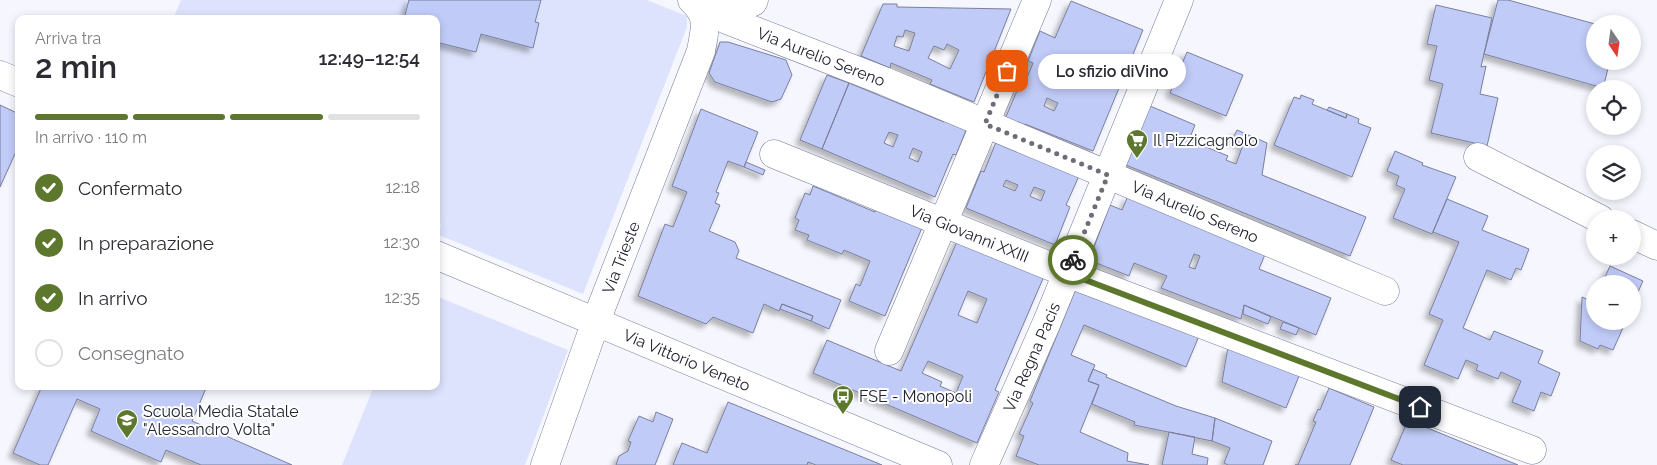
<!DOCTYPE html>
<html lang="it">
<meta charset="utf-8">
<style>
body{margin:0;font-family:Raleway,sans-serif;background:#f2f2f3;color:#2b2b33;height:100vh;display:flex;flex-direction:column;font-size:19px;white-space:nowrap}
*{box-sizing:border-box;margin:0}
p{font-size:16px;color:#7c7c81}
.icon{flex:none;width:28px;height:28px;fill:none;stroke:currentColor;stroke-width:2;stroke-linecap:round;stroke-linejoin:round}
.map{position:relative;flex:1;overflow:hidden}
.panel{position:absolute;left:15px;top:15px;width:425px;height:375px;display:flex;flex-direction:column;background:#fff;border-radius:10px;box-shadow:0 2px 8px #0003}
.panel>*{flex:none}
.needle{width:32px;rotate:167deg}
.tools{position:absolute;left:1586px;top:15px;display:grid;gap:10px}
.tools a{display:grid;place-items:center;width:55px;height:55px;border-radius:50%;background:#fff;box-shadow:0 2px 8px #0003;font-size:25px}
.pin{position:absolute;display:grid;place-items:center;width:42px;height:42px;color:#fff;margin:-21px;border-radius:10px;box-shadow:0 2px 8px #0006}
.courier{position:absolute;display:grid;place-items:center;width:50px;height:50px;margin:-25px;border:4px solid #5d782c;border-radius:50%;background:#fff;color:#222;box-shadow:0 1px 6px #0007}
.bubble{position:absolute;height:35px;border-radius:18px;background:#fff;box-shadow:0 2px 8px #0003;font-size:16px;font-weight:600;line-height:35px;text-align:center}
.headline em{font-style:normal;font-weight:600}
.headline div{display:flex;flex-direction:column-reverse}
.headline{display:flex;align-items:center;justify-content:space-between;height:85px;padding:0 20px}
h1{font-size:32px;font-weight:600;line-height:38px}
.bar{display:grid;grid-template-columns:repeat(4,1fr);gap:8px 5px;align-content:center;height:60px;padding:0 20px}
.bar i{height:6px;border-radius:4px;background:#e1e1e2}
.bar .active{background:#5d782c}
.bar p{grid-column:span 4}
ol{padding:0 20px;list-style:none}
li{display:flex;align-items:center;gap:15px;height:55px}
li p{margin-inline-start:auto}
li .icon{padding:5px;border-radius:50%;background:#5d782c;color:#fff;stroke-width:4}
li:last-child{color:#7c7c81}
li i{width:28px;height:28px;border:2px solid #e1e1e2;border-radius:50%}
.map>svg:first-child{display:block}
.green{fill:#dde3fc}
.building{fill:#c1cbf8;stroke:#7a7f9c;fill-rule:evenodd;filter:url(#shadow)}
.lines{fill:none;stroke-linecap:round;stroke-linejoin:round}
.street-casing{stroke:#747996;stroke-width:29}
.street{stroke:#fff;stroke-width:28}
.done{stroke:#6c6d77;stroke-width:5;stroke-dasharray:0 9}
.route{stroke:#5d782c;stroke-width:6}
.labels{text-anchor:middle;stroke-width:4;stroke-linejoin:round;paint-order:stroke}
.street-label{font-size:16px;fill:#21232f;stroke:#fff}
.poi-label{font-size:16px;fill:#21232f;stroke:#fff;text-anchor:start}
</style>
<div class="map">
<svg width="1657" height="465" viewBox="0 0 1657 465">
<defs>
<filter id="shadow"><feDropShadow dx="-4.5" dy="4.5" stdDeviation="2.5" flood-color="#0004"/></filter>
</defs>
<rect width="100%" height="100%" fill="#f6f7fe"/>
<path class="green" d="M181,0H647L687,16V27L583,294L439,235L441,224L436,218V19H173Z
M436,296L568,350L525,465H342L374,386H436Z"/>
<path class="building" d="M409,0H541L535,22L539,23L533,48L481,34L476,52L436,42V19H418L405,15Z
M1498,0H1508L1595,24V61H1610L1603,88L1484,54Z
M1071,1L1143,30L1093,151L1025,124L1024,127L1005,119L1019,86L1023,87L1033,63L1028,61L1040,31L1055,38ZM1047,98L1058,103L1054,111L1044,106Z
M883,4H897V7L1011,9L974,102L930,84L932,80L891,63L890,68L861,56ZM905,30L915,33L909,51L894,46L897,36L903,37ZM947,44L959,50L950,69L928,58L934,46L944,50Z
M1436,5L1492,18L1481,67L1486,66L1480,94L1498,98L1487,146L1431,133L1443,84L1429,80L1437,46L1427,44Z
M720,42H728L786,60L792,75L781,99L772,102L715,82L709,73Z
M1187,52L1243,75L1226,116L1170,93Z
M1172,62L1181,66L1175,81L1166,78Z
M827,75L849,83L822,149L800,140Z
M849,83L944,122L945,119L967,128L956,155L953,154L935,197L822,149ZM889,132L898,135L893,147L884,143ZM913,148L922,152L918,162L909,158Z
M1301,95L1314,100L1312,104L1346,118L1347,114L1359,119L1358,123L1371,128L1352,177L1274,145L1294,97L1300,99Z
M0,105L19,114V145L0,187Z
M1150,106L1195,125L1189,140L1228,156L1226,160L1236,164L1243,145L1232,140L1237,130L1267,143L1262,175L1366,217L1350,256L1126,165Z
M1329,107L1347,114L1346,118L1327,110Z
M701,109L758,132L744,167L728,161L716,192L719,193L715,203L720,205L709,231L735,242L739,251L736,258L841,300L829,329L811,321L813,316L782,304L779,311L764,304L753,333L713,317L706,324L638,296L665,224L673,227L687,192L672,186Z
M996,142L1079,176L1066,205L1070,207L1055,245L966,208L981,171L984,172ZM1006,180L1018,185L1015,191L1003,186ZM1034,187L1045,191L1041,201L1030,196Z
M1395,151L1423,163L1422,165L1456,177L1432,234L1393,218L1405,189L1396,185L1399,176L1387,171Z
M746,162L765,170L763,175L744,167Z
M813,186L875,212L878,204L924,223L885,316L849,301L856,284L860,286L870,261L844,250L842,254L807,240L809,235L795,230L799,220L795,218L805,193L810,195Z
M1128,196L1266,252L1259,269L1331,298L1316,335L1244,305L1241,319L1161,288L1167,276L1134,263L1129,276L1089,260L1110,205L1122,210ZM1194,254L1200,256L1195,269L1189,267Z
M1447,199L1488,216L1482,230L1529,249L1521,270L1516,268L1511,280L1487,270L1463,328L1490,340L1494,331L1543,351L1538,363L1560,373L1551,396L1541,392L1534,411L1512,402L1521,381L1501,372L1498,379L1476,370L1478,365L1466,360L1458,379L1424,365L1443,320L1429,314L1459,242L1433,232Z
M959,237L1045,274L995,390L999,392L977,443L813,373L827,340L901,371ZM968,291L987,299L977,323L958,315ZM928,361L963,376L956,393L940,386L942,382L922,373Z
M1610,266L1643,281L1632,305V284H1602Z
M1077,286L1199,336L1186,367L1084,325L1071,355L1095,365L1088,381L1099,385L1080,432L1128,453L1127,461L1149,465H1039L1016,456L1024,436L1019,434L1033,403L1030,401Z
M1582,297L1595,303V321H1626L1613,350L1600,345L1598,349L1580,341Z
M782,304L813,316L811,321L780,309Z
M1244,305L1271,317L1268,324L1243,314Z
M1283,322L1299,328L1296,335L1280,329Z
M1228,347L1299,376L1286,408L1222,382Z
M1093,369L1107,375L1106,377L1176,406L1215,418L1212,441L1134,425L1135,422L1092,404L1099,385L1088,381Z
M42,386H207L192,421L292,465H201L166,450L161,462L91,431L100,409L77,399L48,465H40L13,453Z
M1329,388L1374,407L1350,465H1295H1298L1316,422L1313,421L1318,409L1320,410Z
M728,402L882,465H816L808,462L807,465H673L682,443L707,453Z
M656,412L673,419L655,465H616L619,456L628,451L631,442L628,441L639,416L653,422Z
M1215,418L1272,441L1263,465H1228L1224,463L1230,448L1212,441Z
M1408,420L1518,465H1403L1391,460Z
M1169,432L1195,437L1192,454L1208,458L1207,465H1162Z"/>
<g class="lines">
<g class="street-casing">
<g id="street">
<path d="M709,5L738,8L753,2L754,0"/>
<path id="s1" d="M727,20L884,81L1385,291"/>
<path d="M0,75L19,83"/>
<path id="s2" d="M774,154L1067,273L1532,450"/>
<path d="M1478,157L1600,219"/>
<path d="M1632,234L1657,246"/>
<path id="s3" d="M436,255L938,465"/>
<path d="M889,351L1037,0"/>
<path id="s4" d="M545,465L596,321L701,51C705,28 710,17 692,0"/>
<path id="s5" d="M984,465L1047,322L1179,0"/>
</g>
</g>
<use href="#street" class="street"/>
</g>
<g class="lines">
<path class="done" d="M1007,71L985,124L1108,175L1073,260"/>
<path class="route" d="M1073,260L1067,273L1420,407"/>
</g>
<defs>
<g id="supermarket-pin" transform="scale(1.125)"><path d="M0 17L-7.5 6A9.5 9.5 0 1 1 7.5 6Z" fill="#5d782c" stroke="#fff"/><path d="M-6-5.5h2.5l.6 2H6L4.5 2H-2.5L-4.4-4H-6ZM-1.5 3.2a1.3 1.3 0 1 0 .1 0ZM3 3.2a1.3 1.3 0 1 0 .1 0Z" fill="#fff"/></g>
<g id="bus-pin" transform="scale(1.125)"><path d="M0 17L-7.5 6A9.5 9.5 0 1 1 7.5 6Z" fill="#5d782c" stroke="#fff"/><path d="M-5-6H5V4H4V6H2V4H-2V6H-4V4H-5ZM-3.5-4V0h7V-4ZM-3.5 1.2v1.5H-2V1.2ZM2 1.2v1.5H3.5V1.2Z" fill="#fff"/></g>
<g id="school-pin" transform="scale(1.125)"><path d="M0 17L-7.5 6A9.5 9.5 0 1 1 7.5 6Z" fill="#5d782c" stroke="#fff"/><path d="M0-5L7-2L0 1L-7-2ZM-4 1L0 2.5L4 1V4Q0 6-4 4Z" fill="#fff"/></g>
</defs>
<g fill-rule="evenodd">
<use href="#supermarket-pin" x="1137" y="140"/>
<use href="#bus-pin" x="843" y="396"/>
<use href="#school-pin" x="127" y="420"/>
</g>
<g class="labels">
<g class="street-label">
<text dy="6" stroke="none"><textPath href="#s1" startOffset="101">Via Aurelio Sereno</textPath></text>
<text dy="6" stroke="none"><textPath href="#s1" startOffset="506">Via Aurelio Sereno</textPath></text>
<text dy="6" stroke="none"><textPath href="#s2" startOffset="211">Via Giovanni XXIII</textPath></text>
<text dy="6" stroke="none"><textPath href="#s4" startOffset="221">Via Trieste</textPath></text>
<text dy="6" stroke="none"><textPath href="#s5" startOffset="118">Via Regna Pacis</textPath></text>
<text dy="6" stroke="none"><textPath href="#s3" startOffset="272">Via Vittorio Veneto</textPath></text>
</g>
<g class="poi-label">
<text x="1153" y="146">Il Pizzicagnolo</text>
<text x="859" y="402">FSE - Monopoli</text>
<text x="143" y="417">Scuola Media Statale<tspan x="143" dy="18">"Alessandro Volta"</tspan></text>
</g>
</g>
</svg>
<div class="tools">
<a><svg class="needle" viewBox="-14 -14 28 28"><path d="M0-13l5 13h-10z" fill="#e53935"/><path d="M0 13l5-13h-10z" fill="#7c7c81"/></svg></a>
<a><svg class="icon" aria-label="locate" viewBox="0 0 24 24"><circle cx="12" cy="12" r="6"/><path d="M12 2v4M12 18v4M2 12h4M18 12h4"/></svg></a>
<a><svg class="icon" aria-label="layers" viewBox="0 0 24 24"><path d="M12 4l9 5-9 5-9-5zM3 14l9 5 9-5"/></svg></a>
<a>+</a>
<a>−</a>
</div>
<div class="pin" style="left:1007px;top:71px;background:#ea580c"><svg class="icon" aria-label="bag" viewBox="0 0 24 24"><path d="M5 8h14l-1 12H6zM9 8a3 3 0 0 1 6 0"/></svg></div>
<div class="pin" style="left:1420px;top:407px;background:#1f2937"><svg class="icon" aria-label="home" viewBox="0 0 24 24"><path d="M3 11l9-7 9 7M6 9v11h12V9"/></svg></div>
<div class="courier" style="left:1073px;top:260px"><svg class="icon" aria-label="bike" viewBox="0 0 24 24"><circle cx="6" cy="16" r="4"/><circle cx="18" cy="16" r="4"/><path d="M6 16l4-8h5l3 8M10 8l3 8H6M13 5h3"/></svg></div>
<div class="bubble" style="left:1038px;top:54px;width:148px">Lo sfizio diVino</div>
<section class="panel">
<div class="headline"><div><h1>2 min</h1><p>Arriva tra</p></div><em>12:49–12:54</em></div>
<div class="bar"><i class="active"></i><i class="active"></i><i class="active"></i><i></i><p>In arrivo · 110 m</p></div>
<ol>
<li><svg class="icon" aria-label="check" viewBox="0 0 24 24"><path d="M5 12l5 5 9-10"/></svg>Confermato<p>12:18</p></li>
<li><svg class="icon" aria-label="check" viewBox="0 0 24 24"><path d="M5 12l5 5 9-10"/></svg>In preparazione<p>12:30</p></li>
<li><svg class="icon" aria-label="check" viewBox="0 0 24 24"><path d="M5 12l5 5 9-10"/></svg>In arrivo<p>12:35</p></li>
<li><i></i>Consegnato</li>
</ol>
</section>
</div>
